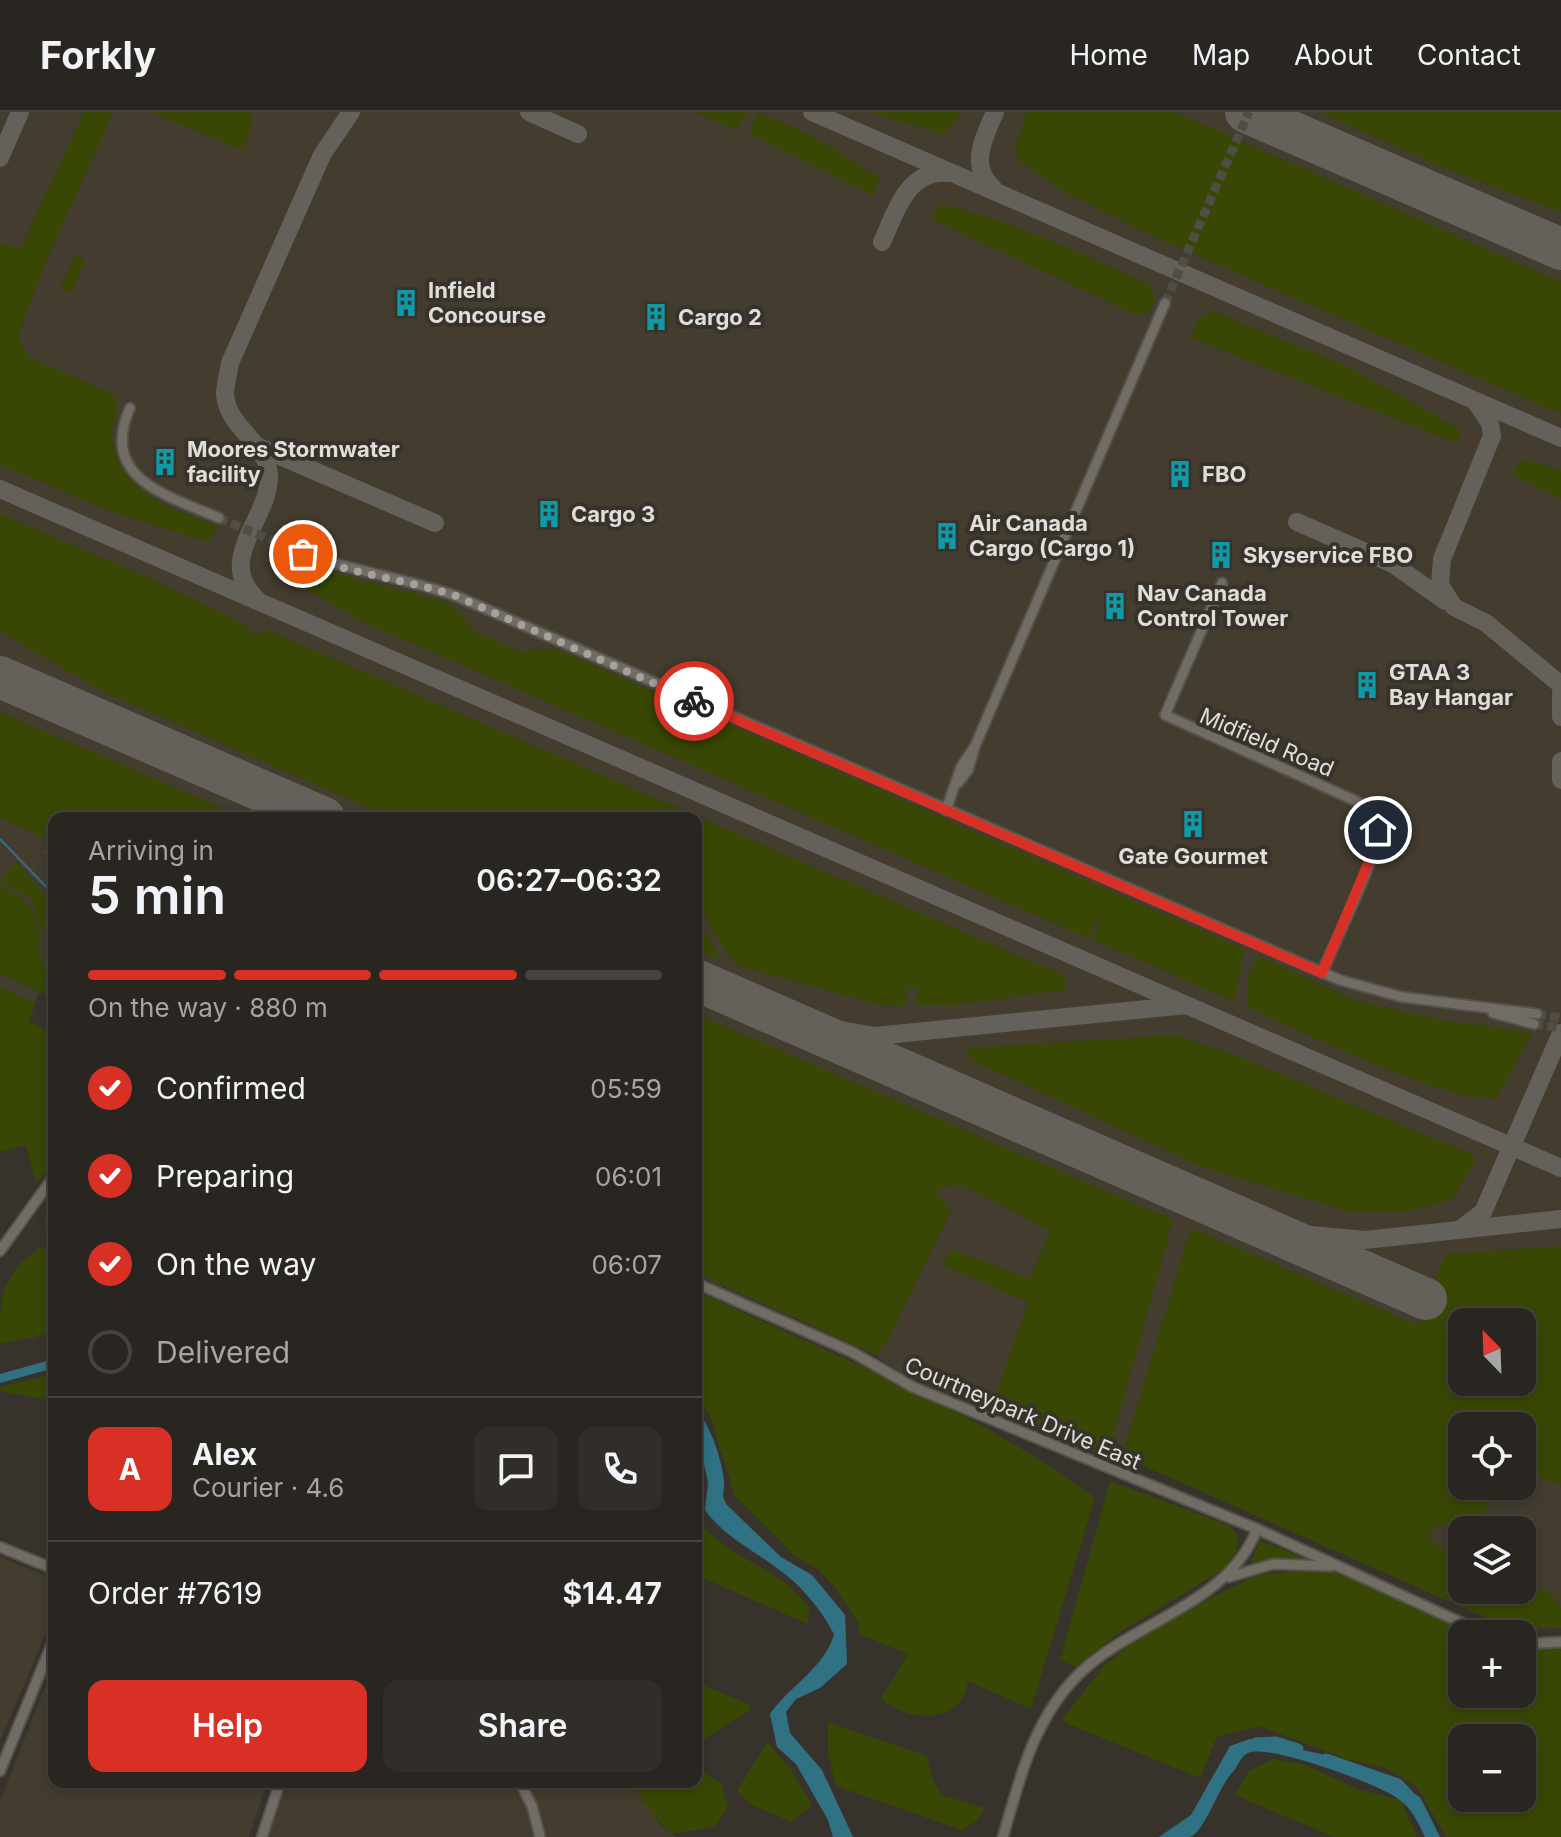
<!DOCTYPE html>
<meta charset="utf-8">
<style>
body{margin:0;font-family:Inter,sans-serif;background:#312e2a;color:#f1f3f6;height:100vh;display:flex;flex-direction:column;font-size:30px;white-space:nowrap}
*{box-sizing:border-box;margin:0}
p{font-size:26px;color:#a5a5a5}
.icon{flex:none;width:44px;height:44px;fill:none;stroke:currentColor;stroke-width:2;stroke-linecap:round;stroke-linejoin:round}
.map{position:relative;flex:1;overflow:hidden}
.details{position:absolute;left:48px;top:700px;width:654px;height:976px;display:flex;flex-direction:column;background:#292621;border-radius:16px;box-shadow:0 4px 12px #0003,0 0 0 2px #45433f}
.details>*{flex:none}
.needle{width:52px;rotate:337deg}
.tools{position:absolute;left:1448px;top:1196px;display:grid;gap:16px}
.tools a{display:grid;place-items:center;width:88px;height:88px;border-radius:16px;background:#292621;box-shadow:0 4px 12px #0003,0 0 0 2px #45433f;font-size:40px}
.pin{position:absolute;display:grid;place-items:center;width:68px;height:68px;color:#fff;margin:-34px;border:4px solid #fff;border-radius:50%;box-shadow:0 2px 8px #0007}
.courier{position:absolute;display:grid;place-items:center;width:80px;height:80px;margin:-40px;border:6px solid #d93025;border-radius:50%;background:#fff;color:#222;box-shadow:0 2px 10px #0007}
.overview em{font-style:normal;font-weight:600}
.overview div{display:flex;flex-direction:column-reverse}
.overview{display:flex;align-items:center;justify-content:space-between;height:136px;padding:0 40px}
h1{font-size:52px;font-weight:600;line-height:60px}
.bar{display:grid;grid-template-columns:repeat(4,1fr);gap:12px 8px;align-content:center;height:96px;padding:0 40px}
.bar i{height:10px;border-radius:6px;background:#45433f}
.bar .active{background:#d93025}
.bar p{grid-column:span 4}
.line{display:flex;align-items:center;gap:20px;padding:0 40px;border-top:2px solid #45433f}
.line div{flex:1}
.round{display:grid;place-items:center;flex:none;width:84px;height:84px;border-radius:16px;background:#312e2a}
ol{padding:0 40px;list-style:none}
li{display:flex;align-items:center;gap:24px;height:88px}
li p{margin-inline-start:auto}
li .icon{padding:8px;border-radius:50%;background:#d93025;color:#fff;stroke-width:4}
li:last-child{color:#a5a5a5}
li i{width:44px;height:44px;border:4px solid #45433f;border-radius:50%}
.primary-button{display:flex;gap:16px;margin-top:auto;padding:16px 40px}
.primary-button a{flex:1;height:92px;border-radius:16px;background:#d93025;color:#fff;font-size:32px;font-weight:600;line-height:92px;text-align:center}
.primary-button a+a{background:#312e2a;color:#f1f3f6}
header{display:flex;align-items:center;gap:48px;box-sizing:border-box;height:112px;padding:0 40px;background:#292621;border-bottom:2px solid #45433f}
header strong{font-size:38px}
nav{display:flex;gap:44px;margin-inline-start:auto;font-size:28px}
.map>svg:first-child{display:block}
.built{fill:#433c2f;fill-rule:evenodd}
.green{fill:#384704;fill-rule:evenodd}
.water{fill:#307283}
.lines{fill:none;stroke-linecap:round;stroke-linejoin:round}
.stream{stroke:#307283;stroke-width:2}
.river{stroke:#307283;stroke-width:11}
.taxiway{stroke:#64615a;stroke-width:18}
.runway{stroke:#64615a;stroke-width:42}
.minor-tunnel{stroke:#504d46;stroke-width:9;stroke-dasharray:9 4.5;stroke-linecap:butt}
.minor-casing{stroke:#54524b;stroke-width:13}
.minor{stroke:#716c64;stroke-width:9}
.done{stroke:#a5a29c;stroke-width:8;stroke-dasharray:0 14.4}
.route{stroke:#d93025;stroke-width:10}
.labels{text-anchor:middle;stroke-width:8;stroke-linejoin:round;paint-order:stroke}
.poi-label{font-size:22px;font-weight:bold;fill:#e0ded9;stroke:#37332c;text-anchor:start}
.street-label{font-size:22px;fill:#e0ded9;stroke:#37332c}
</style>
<header>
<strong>Forkly</strong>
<nav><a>Home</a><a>Map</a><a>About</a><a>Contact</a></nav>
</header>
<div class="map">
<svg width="1561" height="1725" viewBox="0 0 1561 1725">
<rect width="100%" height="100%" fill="#37332c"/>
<path class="built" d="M0,0H1561V1516L1529,1517L1494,1508L1133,1348L1066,1334L901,1261L865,1236L696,1163V706H54V883L40,878L0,986ZM1462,1210H1522V1270H1462ZM1462,1314H1522V1374H1462ZM1462,1418H1522V1478H1462Z
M0,1445L54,1467V1502L0,1629Z
M54,1552V1670H267L249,1725H0V1689Z
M286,1670H627L650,1694L658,1710L676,1725H268Z"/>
<path class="green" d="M84,0H113L42,159L18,224L29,245L112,282C124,299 111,307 112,324C117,377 171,400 217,412L211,426L205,429L111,400L0,352V131L20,137Z
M151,0H252L253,4L244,39Z
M694,0H747L736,18Z
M759,0L818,27L880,66L873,84L751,23V14Z
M868,0H962L945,22Z
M1026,0H1175L1561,170V302L1150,123L1065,80L1020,49L1015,38Z
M1320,0H1561V100L1446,57Z
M940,92C1014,109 1080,141 1149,172L1156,188L1148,200L1140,202L1133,201L931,107Z
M76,142L85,148L71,181L60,176Z
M1210,198L1344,253L1460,317L1458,332L1191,226L1198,208Z
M1522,347L1561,358V387L1512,363Z
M0,402L152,467L241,510L255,523L265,517L1065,864L1066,878L952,893H917V875H907L906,893L884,894L736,853L713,820L696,783V706H393L102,579L0,519Z
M280,439L317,457L437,487L458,498L474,519L520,540L554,536L1244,837L1235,886L1233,889L1092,827L1101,807L1098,806L1088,826L361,509L276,459L273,453Z
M0,600L14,606L245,706H54V729L0,706Z
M17,749L54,796V854L44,847L46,829L30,785L0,770Z
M0,774C40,793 38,808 41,850L54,859V886L0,862Z
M696,804L721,847L696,838Z
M1259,844L1354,888L1430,906L1532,921L1497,986C1450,993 1299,918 1249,896C1245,874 1247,863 1259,844Z
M0,875L35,891L29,910L54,920V1052L36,1071L26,1033L0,1040Z
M696,902L1173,1108L1108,1342L990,1299L1028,1190L943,1153L951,1137L1030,1167L1050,1119L963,1073L943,1075L935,1080L951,1099L884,1235L875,1243L696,1160Z
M1175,923L1237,944L1471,1042L1476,1049L1452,1087L1405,1100L1346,1099L1200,1054L971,948L964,936Z
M54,1094V1138L50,1135L44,1110Z
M1191,1116L1417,1213L1446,1142L1561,1134V1374L1522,1359V1314H1462L1459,1372L1492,1387L1475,1418H1462L1461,1425L1443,1413L1435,1414L1430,1422L1433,1431L1462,1449V1478H1522V1471L1552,1482L1561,1498V1515L1519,1516L1491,1508L1122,1344ZM1462,1210H1522V1270H1462Z
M40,1135L54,1142V1221L0,1232C0,1182 0,1166 40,1135Z
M696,1179C828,1241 979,1298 1095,1386L1031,1597L968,1569C963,1613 906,1611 881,1586L908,1542L859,1522L858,1509L833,1473L818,1457L796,1445L735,1384L710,1304L696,1284Z
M54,1262V1289L0,1279V1275Z
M1110,1369L1230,1414L1238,1423L1236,1439L1224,1457L1118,1521L1076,1555L1060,1548Z
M696,1405C714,1433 749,1447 777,1465C789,1473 799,1485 809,1495L808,1512L696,1463Z
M1260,1429L1308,1447L1251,1450Z
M1321,1457L1360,1464L1487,1522H1462V1582H1522V1528L1561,1529V1725H1447L1416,1674L1386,1656L1350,1648L1259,1614L1217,1625L1200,1666L1061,1609L1103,1555L1142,1521L1257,1463ZM1462,1626H1522V1686H1462Z
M696,1570L748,1592L750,1598L696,1632Z
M828,1610L927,1644L931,1664L942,1683L985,1696L977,1709L962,1718L836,1674L828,1643Z
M767,1630L790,1656L812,1693L792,1710L752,1693L737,1679Z
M1273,1647L1304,1652L1357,1677L1401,1688L1417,1725H1335L1234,1683L1249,1659Z
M696,1654L721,1672L728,1695L714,1715L673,1722C654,1708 644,1687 627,1670H696Z"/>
<path class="water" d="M54,1247V1256L0,1271V1262Z
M696,1299C710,1310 723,1352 724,1369C725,1380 720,1383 727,1393L781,1445L812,1463L845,1503L847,1552L820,1576L796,1587L786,1600L790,1621L822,1658L853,1725H833L828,1708L796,1652L777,1635L770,1602C790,1573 825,1556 834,1522C820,1496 801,1473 777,1456C751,1437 724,1424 705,1398L708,1370L703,1348L696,1337Z
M1250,1627L1321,1642L1359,1661L1391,1669L1420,1685L1440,1725H1425C1418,1710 1411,1695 1397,1686C1379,1672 1267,1631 1248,1641C1240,1645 1238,1654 1233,1660C1219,1673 1205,1720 1190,1725C1181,1725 1168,1725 1159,1725L1191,1703L1230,1634Z"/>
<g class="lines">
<path class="stream" d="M0,727L54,783
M46,740L54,747"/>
<path class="river" d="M1256,1631L1276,1630L1298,1637
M1326,1647L1398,1672L1410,1685"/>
<path class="taxiway" d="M529,0L578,22
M812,0L1561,326
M0,46L20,0
M994,77C968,54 984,26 995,0
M1536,126L1561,132
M882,130C896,100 907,57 948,61
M1477,292L1490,311L1492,324L1442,447L1440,473L1454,495L1486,511L1561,573
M259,335L435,411
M0,377L1561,1056
M1297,410L1393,452L1445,489
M256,486C216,449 267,408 269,367C271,332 227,317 225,282C225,272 229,260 230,251L322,43L351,0
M0,557L59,591
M1561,581V605
M1561,649V668
M772,901L818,914L875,924L1187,893
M1248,1109L1301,1122L1365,1128L1561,1107
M1462,1116L1483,1100L1561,921"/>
<path class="runway" d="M1246,0L1561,137
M0,565L324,706
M696,868L1426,1187"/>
<path class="minor-tunnel" d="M1165,191L1249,0
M219,406L283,433
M1537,902L1561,906
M1534,912L1561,916"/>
<g class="minor-casing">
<path id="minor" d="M130,296C98,367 169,384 219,406
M283,433C343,459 397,463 456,484L1340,868L1402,885L1537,902
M1222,471L1165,603L1356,689C1367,695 1376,703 1378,717C1381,738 1332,835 1322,861
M958,671L968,658L975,634L1165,191
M946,698L961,655L975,634
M1493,901L1534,912
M0,1139L54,1064
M696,1171L852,1240L913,1275L1257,1417L1486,1522
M0,1435L54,1457
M1229,1465L1273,1452L1331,1454
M1522,1532L1561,1530
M0,1659L54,1527
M520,1670L532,1694L540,1725
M262,1725L280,1670
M1003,1725C1020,1665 1034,1606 1080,1561C1134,1509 1229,1492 1257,1417"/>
</g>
<use href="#minor" class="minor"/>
</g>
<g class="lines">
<path class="done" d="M303,442C352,463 406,467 456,484L694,589"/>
<path class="route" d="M694,589L1322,861L1375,735L1378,718"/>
</g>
<defs>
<g id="building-bare" transform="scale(2.16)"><path d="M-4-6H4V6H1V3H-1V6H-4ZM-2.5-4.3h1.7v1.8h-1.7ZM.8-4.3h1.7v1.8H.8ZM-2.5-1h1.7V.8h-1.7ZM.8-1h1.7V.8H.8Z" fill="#0f9aa8" stroke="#37332c" stroke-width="2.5" paint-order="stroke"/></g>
</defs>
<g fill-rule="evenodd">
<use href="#building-bare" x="406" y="191"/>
<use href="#building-bare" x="656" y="205"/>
<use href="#building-bare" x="165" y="350"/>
<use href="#building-bare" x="1180" y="362"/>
<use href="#building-bare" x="549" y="402"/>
<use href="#building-bare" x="947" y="424"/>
<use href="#building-bare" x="1221" y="443"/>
<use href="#building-bare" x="1115" y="494"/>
<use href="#building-bare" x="1367" y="573"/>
<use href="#building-bare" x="1193" y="712"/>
</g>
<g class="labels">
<g class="poi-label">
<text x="428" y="186">Infield<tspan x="428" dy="25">Concourse</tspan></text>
<text x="678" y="213">Cargo 2</text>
<text x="187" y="345">Moores Stormwater<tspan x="187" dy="25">facility</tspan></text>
<text x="1202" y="370">FBO</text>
<text x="571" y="410">Cargo 3</text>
<text x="969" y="419">Air Canada<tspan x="969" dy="25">Cargo (Cargo 1)</tspan></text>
<text x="1243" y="451">Skyservice FBO</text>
<text x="1137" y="489">Nav Canada<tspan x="1137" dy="25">Control Tower</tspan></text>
<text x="1389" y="568">GTAA 3<tspan x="1389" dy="25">Bay Hangar</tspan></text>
<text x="1193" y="752" text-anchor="middle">Gate Gourmet</text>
</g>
<g class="street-label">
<text transform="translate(1267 630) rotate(23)" y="8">Midfield Road</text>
<text transform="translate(1023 1301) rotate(23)" y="8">Courtneypark Drive East</text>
</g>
</g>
</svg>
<div class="tools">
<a><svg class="needle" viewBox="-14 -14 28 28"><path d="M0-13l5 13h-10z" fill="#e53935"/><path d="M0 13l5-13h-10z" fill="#a5a5a5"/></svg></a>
<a><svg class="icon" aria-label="locate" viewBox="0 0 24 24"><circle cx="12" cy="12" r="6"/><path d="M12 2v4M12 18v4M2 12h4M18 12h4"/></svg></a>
<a><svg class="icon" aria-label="layers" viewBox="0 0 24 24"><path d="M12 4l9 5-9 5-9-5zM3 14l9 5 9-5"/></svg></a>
<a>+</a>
<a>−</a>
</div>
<div class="pin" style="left:303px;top:442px;background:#ea580c"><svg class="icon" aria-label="bag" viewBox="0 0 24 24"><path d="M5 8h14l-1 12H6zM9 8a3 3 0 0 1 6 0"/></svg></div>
<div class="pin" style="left:1378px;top:718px;background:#1f2937"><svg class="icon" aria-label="home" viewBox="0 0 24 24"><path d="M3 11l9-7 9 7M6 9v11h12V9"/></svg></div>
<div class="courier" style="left:694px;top:589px"><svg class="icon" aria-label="bike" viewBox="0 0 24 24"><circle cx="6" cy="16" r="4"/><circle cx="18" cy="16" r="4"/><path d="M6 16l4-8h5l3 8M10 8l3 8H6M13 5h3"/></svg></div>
<section class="details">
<div class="overview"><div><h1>5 min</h1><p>Arriving in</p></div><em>06:27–06:32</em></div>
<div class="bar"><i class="active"></i><i class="active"></i><i class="active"></i><i></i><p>On the way · 880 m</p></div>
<ol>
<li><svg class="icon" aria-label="check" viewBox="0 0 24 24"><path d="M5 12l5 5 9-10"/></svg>Confirmed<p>05:59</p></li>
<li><svg class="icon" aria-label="check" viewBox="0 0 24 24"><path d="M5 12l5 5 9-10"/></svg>Preparing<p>06:01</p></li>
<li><svg class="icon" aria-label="check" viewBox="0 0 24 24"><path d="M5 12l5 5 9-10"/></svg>On the way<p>06:07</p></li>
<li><i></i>Delivered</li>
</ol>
<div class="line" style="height:144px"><b class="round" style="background:#d93025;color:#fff">A</b><div><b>Alex</b><p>Courier · 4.6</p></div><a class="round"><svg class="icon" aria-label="chat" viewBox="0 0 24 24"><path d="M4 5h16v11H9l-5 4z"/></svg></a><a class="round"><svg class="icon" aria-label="phone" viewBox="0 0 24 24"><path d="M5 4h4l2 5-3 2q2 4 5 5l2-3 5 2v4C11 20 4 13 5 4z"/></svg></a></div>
<div class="line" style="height:104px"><div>Order #7619</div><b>$14.47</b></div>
<div class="primary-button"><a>Help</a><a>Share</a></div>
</section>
</div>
